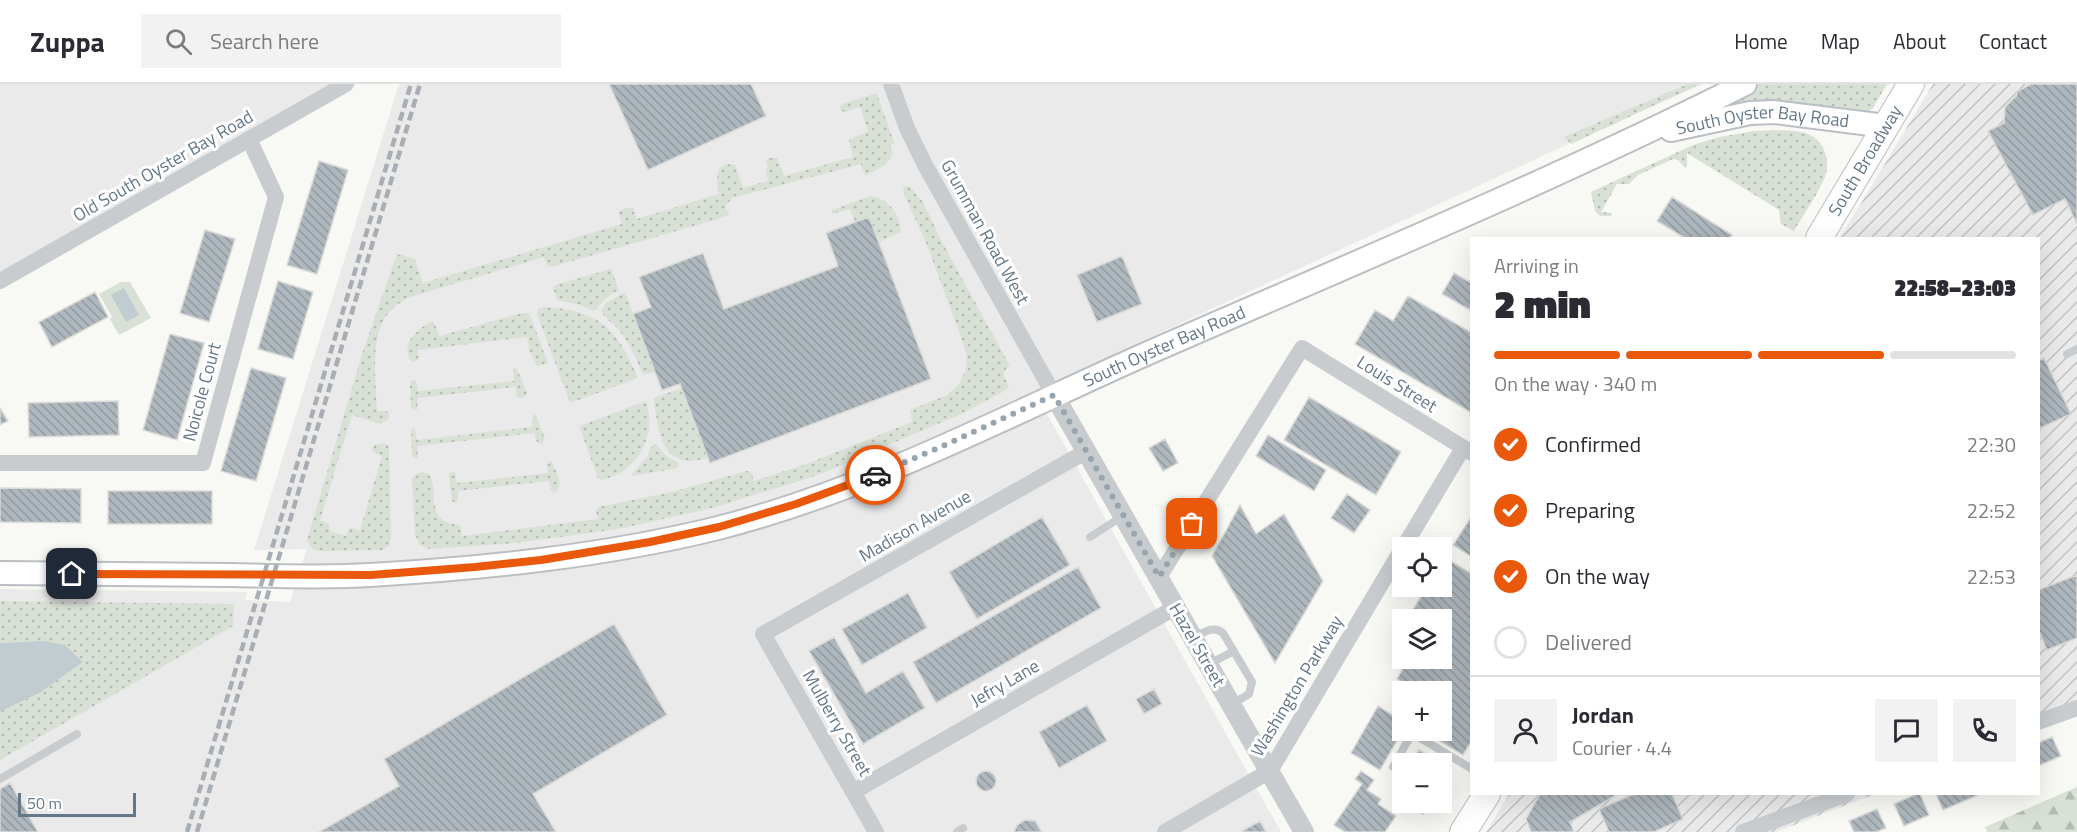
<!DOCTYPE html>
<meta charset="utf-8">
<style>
body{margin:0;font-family:"Titillium Web",sans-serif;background:#f2f2f3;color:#2b2b33;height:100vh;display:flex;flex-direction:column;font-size:22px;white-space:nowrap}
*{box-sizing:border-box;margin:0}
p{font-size:20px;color:#7c7c81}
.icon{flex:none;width:33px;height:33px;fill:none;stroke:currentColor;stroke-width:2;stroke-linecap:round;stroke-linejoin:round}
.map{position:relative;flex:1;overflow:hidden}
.drawer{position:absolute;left:1470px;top:153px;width:570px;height:558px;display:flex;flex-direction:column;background:#fff;border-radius:0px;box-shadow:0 6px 24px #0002}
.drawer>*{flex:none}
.fabs{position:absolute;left:1392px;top:453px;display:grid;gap:12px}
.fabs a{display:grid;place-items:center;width:60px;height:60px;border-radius:0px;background:#fff;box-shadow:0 6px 24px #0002;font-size:30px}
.scale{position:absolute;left:18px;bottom:15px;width:118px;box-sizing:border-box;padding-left:6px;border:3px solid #657889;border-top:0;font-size:16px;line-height:21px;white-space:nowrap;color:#657889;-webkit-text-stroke:4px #fff;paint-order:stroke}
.pin{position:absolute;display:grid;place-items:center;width:51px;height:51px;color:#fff;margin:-26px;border-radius:12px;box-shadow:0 3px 9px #0006}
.courier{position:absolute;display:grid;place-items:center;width:60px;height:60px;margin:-30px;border:4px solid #ea580c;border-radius:50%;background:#fff;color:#222;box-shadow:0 2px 8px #0007}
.headline em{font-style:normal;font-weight:800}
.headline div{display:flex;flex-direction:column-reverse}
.headline{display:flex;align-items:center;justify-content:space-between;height:102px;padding:0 24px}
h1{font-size:39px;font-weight:800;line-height:45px}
.bar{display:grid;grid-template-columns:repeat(4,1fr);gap:9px 6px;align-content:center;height:72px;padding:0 24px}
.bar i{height:8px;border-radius:4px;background:#e1e1e2}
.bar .selected{background:#ea580c}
.bar p{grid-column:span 4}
.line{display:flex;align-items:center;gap:15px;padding:0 24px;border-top:2px solid #e1e1e2}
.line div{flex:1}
.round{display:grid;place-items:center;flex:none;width:63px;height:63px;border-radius:0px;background:#f2f2f3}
ol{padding:0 24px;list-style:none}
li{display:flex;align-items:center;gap:18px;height:66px}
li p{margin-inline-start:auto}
li .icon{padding:6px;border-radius:50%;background:#ea580c;color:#fff;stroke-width:4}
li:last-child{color:#7c7c81}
li i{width:33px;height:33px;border:3px solid #e1e1e2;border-radius:50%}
header{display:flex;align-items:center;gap:36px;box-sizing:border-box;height:84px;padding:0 30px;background:#fff;border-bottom:2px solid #e1e1e2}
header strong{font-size:28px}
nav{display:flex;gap:33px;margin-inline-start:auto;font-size:21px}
.search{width:420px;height:54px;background:#f2f2f3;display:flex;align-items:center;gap:15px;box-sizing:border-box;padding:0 21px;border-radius:0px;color:#7c7c81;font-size:22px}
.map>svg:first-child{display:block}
.built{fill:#e9eae9}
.industrial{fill:url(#industrial-furrows)}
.grass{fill:url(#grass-dots)}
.forest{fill:url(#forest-firs)}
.green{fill:#d9e1d6}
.water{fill:#c1ccd1}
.building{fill:url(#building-back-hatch);stroke:#dadad8;stroke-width:1.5}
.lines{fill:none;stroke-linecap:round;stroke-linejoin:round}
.secondary-casing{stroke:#babfc4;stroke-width:26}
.primary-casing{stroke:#bbbfc3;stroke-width:28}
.service{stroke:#c8cccf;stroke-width:8}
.minor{stroke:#c8cccf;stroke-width:16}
.tertiary{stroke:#c8cccf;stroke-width:20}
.secondary{stroke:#fff;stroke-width:22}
.primary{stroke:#fff;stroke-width:26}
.rail{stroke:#a8aeb4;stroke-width:4.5;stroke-dasharray:9 4.5;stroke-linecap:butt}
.done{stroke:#98a5af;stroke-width:6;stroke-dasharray:0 10.8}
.route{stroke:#ea580c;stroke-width:8}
.labels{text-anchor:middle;stroke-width:6;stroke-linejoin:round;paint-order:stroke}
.street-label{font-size:18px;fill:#657889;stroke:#fff}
</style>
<header>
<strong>Zuppa</strong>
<div class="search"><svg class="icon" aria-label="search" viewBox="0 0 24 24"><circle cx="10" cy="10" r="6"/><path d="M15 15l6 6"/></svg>Search here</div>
<nav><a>Home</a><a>Map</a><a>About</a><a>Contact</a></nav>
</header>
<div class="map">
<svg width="2077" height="748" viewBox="0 0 2077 748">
<defs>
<pattern id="industrial-furrows" width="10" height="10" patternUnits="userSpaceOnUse" patternTransform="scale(1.5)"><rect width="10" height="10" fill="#e9eae9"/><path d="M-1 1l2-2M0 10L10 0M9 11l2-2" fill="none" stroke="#c0c2c3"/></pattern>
<pattern id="grass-dots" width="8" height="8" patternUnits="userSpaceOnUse" patternTransform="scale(1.5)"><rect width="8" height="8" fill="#d9e1d6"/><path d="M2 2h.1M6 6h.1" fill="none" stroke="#b4bbb3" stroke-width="1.8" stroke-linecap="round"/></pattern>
<pattern id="forest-firs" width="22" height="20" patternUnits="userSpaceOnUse" patternTransform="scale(1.5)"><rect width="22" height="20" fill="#d9e1d6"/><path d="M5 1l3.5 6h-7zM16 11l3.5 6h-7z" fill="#b4bbb3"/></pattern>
<pattern id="building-back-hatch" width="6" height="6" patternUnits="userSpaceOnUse" patternTransform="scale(1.5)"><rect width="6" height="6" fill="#aeb7bd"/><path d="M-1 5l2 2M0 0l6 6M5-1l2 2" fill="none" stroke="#919a9f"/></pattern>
</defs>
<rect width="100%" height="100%" fill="#f8f8f5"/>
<path class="built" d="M0,0H357L0,203Z
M399,0H1703L1601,45L1034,307L1281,748H0V505L247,508L245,516L290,518L307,465L254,466Z"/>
<path class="industrial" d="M1933,0H2077V631L2039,646L2038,154H1840Z
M1509,710H1875L1776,748H1486Z"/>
<path class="grass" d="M1688,0H1700L1571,60L1564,53Z
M1757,0H1887L1873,24L1868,28L1727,24L1702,25Z
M874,10H877L895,61L892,59L890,63L893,69C888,81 877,86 865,92L861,80L732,114L725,123L729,131L718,135L551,183L547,182L544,173L407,214C402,218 396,221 392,225C368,249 376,296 377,327H387L389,329V335L381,340L352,331L320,436L329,440L330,447L346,452L348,446L351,444L360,446L382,372L374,369L372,366L374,361L384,359L389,362L391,455L389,462L382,466L323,467L312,465L307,456L363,267L397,170L415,175L423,199L622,140L618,128L626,124H633L637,135L719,110C716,97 714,76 735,81L743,104L768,97L765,85L768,83L766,77L768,74H777L784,92L853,73L849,56L868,47L860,23L845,28L842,27L839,23L842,20Z
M1754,47C1770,47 1795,44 1810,51C1824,57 1830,76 1826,90C1821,105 1803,132 1794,147L1781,140L1779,126L1687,69V83L1685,84L1678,76L1673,75L1638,91L1629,100H1617L1601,128L1612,129L1611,132H1600L1595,127L1591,108L1693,61L1719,53Z
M909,102L923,118L941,156L1010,282L1006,285L1003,290L1009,303L1001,309L961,330L818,391L712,424L618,445L516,459L428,465L419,460L415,450L412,395L416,390L422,388L429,390C438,404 428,429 446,438C450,440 456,440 460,441L462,452L598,435L596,427L598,423L672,408L747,387L751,388L754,397L809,379L912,338L910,326L947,311L959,300L965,288L967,274L962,256L925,156L903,108L904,103Z
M870,112C889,115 899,129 901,148L879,158L869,133L855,138L850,125L832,130V126Z
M611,185L619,206L607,213L594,227L577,220L557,216L553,203L555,201Z
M625,208L655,288L643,291C636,274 629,258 617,244C612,238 603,234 601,226L606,219Z
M544,223C599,226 617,244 638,294L570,319L537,230L538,225Z
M522,229H528L531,234L548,279L539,282L536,281L529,265L527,253L418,266L419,276L412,278C398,261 419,243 433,237L440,252Z
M515,284L517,285L527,309L523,314L517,313L515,303L418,314L417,326H414L411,323L410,298L413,296L416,297L418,307L514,297L513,286Z
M682,304L708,374C702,375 695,377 689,377C656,374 659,337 653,314Z
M646,317C658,351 637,390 601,396L598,394L579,342Z
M533,330L536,332L545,355L542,360L537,358L534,349L417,362L418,373L415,375L412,372L411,345L413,344L415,345L417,356L532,343Z
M653,360H656L665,371L679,379L678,384L632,392L633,389L647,373Z
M549,377L552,378C556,388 565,401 555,409L551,406L549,397L458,407V416L455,419L452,417L449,390L452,388L455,389L457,399L548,389L547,380Z
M0,517L234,520L233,542L0,676V628L41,608L83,578L65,561L44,557L0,559Z"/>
<path class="forest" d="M2077,703V748H1987L1985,743Z"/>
<path class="green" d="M121,198H130L151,234L119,251L110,235L112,233L99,210Z"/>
<path class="water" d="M124,204L139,231L126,238L111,211Z
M44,557L65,561L83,578L41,608L0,628V559Z"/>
<path class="building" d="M609,0H751L766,32L648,86Z
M2031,0H2077V140L2065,115L2033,131L1988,47L2004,39L2005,23L2017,11L2016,8Z
M319,77L348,86L317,190L287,181Z
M1672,113L1732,151L1730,154H1685L1657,137Z
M869,133L931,295L710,379L680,300L662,306L655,288L633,230L651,223L639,193L703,169L724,225L838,182L826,149Z
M205,146L235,155L209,238L180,229Z
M1122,172L1142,220L1097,238L1077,191Z
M1454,189L1469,198L1472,193V227L1442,210Z
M278,197L313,208L293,275L258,265Z
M95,208L108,233L52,263L39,238Z
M1408,212L1472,249V329L1355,260L1375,226L1393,237Z
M170,250L204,259L177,356L143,346Z
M2038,270L2041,276L2044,274L2071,330L2038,345Z
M251,284L286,294L256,397L221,387Z
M1309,313L1401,368L1376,411L1284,356Z
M118,317L119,351L29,353L28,319Z
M0,324L8,337L0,341Z
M1268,351L1326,386L1314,407L1256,372Z
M1165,355L1178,379L1163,387L1149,364Z
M0,404L81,405V439L0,438Z
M108,407H212V440H108Z
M1347,410L1370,426L1354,449L1331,434Z
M1240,421L1256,450L1284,430L1323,497L1275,579L1212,472Z
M1472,432V473L1453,461Z
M1042,433L1070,481L977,535L949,488Z
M1444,473L1472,490V656L1463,671L1423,647L1442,646V608H1417L1397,595L1409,574H1442V536H1407L1427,502H1442V478Z
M1078,483L1101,524L936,619L913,578Z
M2077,491V554L2047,566L2038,545V506Z
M908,509L927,544L862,581L842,545Z
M614,540L667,631L533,710L556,748H319L399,702L384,675Z
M834,553L866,609L903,587L925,624L863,660L809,567Z
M1154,605L1162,620L1144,630L1136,615Z
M1087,621L1107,657L1059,684L1039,648Z
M1378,622L1402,637L1403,646L1380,686L1351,669Z
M2052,653L2061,672L2038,682V659Z
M1419,666L1450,684L1442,698V680H1411Z
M976 697a10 10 0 1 1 20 0a10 10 0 1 1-20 0Z
M1361,687L1374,696L1367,706L1381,715L1378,720L1396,732L1385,748H1345L1334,741L1362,700L1355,695Z
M1402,695V718L1393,712Z
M10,699L38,748H0V705Z
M1540,710H1618L1570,738L1574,748H1531L1526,735Z
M1634,710H1672L1683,735L1654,748H1609L1599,725Z
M1917,710H1920L1929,731L1904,742L1894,720Z
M1936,710H1977L1978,711L1943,726Z
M1404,718H1430L1423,730Z
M1877,725L1886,744L1876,748H1854L1849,737Z
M1025,736L1035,737L1042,748H1014L1017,741Z
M1260,737L1266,748H1243L1242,747Z"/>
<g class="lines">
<g class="secondary-casing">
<g id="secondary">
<path id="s1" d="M1671,46L1750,29L1774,28L1886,42"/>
<path id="s2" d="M0,489C77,490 154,490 231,491C277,492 324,494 370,491C486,484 605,472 718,444C868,406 1006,332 1146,270C1347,182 1550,98 1745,0"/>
</g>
</g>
<g class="primary-casing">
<g id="primary">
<path id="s3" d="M1819,154L1911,0"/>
<path d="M1463,748L1487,710"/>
</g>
</g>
<path class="service" d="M2067,270L2077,265
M1090,453L1123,432
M1194,554C1204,548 1213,541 1223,549L1252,598L1249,610L1232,620
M1209,580L1234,567
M1393,683L1412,649L1472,685
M0,695L77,650
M957,748L963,744"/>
<path class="minor" d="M891,0L907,44L925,81L1054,311
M0,197L346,0
M0,379H203L276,113L249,55
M1403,464L1463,364
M1159,493L1302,264L1472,369
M2038,638L2077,624
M853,708L1176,523
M876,748L763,550L1087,367
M1165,748L1270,687L1402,465
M1743,748L1847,710"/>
<path class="tertiary" d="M1054,311L1304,748"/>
<use href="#secondary" class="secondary"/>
<use href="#primary" class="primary"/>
<path class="rail" d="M187,748L411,0
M197,748L420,0"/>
</g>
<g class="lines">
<path class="done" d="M875,391L936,365L1054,311L1159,493L1192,440"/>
<path class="route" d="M72,490L371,491L475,483L541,476L650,458L719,443L796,420L875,391"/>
</g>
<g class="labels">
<g class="street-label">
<text dy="6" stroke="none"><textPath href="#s1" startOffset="93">South Oyster Bay Road</textPath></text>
<text dy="6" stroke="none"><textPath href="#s3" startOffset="90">South Broadway</textPath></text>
<text transform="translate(163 82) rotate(-30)" y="6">Old South Oyster Bay Road</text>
<text transform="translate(985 148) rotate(61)" y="6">Grumman Road West</text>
<text dy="6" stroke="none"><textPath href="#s2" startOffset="1204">South Oyster Bay Road</textPath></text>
<text transform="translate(1397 300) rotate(32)" y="6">Louis Street</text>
<text transform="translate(202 308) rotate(-75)" y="6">Noicole Court</text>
<text transform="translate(915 442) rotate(-30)" y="6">Madison Avenue</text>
<text transform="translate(1197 561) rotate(60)" y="6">Hazel Street</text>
<text transform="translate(1005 599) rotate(-30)" y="6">Jefry Lane</text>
<text transform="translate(1297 602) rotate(-59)" y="6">Washington Parkway</text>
<text transform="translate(837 639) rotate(60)" y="6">Mulberry Street</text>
</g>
</g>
</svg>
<div class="fabs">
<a><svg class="icon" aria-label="locate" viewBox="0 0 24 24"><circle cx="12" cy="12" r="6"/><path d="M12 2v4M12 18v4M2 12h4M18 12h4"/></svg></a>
<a><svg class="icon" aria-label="layers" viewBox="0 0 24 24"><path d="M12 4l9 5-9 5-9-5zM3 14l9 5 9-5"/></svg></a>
<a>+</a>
<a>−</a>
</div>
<div class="scale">50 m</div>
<div class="pin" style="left:1192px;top:440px;background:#ea580c"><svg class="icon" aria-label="bag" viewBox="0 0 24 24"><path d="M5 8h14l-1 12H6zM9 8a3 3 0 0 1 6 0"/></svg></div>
<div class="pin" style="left:72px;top:490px;background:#1f2937"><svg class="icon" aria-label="home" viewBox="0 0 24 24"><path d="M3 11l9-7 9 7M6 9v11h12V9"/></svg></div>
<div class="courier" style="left:875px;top:391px"><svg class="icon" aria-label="car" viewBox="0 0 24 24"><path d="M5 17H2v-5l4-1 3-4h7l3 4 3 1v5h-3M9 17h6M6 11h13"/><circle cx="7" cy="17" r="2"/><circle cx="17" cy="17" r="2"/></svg></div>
<section class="drawer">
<div class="headline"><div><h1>2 min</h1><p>Arriving in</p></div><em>22:58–23:03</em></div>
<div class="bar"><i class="selected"></i><i class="selected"></i><i class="selected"></i><i></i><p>On the way · 340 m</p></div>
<ol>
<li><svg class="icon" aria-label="check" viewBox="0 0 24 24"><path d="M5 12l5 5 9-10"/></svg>Confirmed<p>22:30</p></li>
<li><svg class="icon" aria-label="check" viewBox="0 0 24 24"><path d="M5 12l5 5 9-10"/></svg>Preparing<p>22:52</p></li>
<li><svg class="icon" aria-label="check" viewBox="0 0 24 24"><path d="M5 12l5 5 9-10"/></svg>On the way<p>22:53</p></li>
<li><i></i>Delivered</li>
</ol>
<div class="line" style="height:108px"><a class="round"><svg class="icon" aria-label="person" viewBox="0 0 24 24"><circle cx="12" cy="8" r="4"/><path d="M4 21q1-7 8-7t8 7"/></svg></a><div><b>Jordan</b><p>Courier · 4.4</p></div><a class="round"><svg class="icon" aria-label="chat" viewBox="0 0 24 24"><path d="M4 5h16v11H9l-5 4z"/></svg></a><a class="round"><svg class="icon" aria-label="phone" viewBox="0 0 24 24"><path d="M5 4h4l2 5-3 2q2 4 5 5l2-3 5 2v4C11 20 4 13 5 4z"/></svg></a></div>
</section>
</div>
